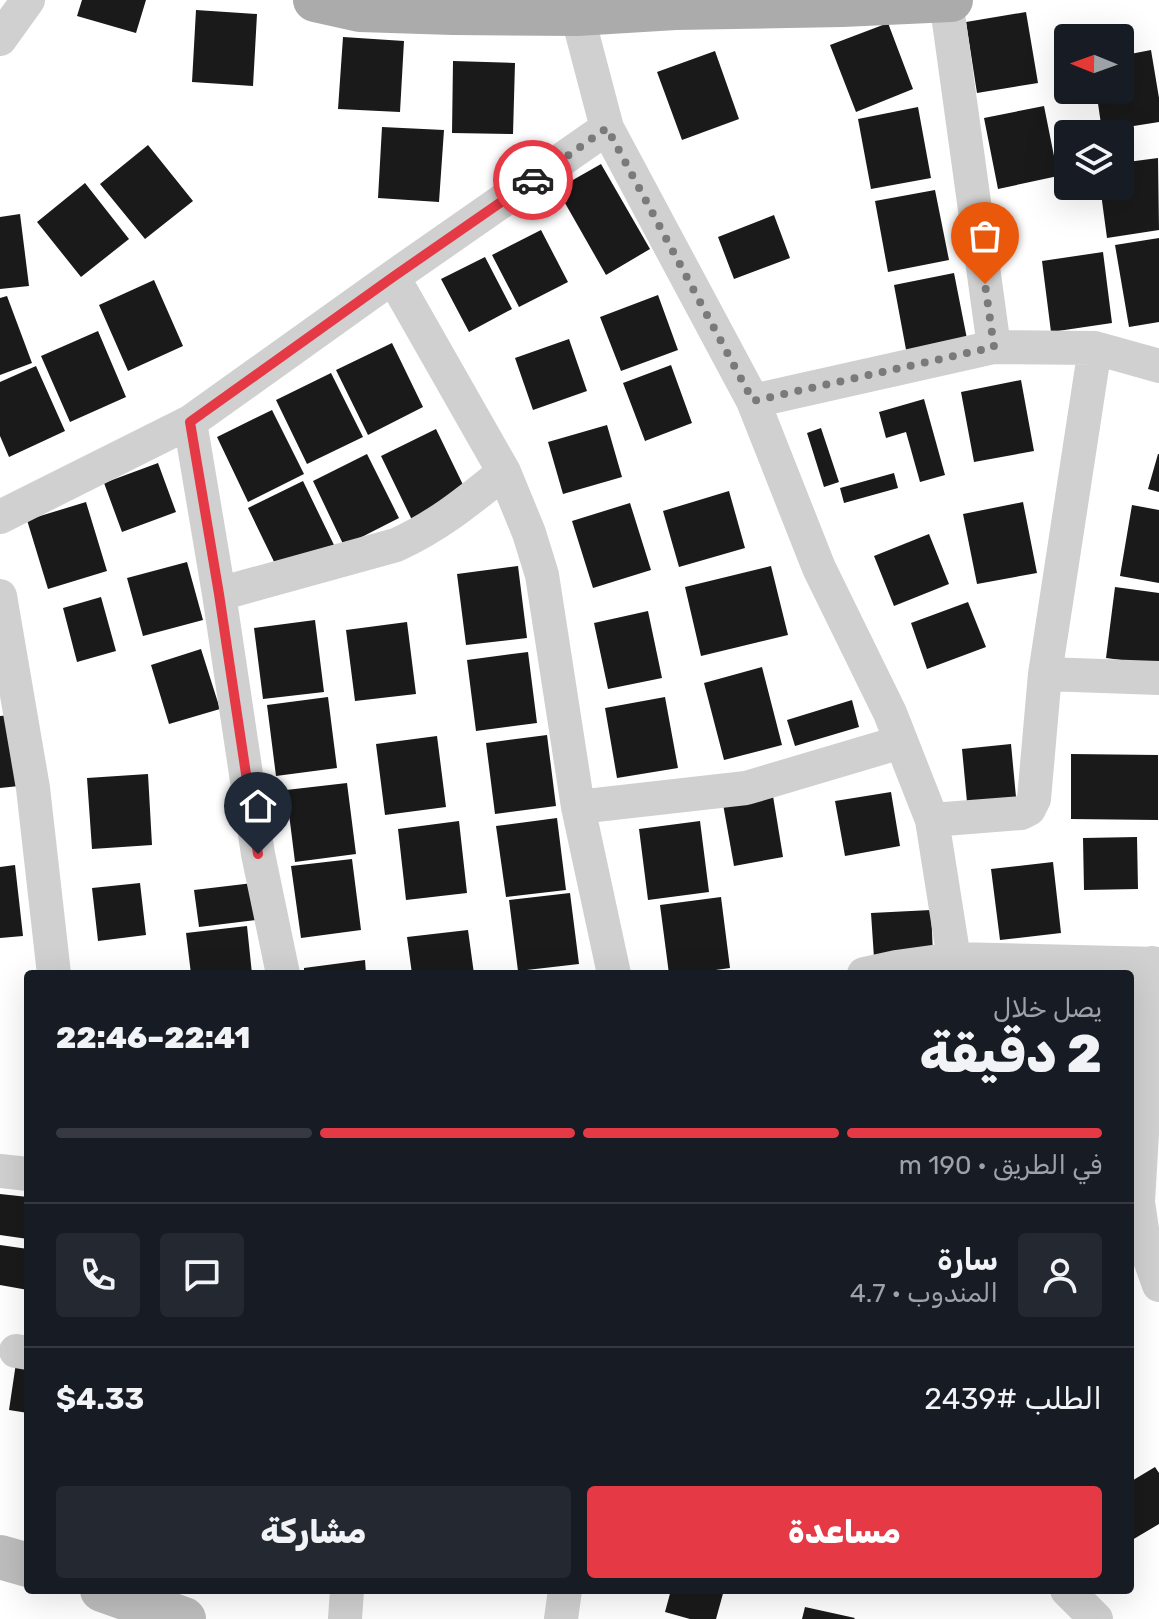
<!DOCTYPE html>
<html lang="ar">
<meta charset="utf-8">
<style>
body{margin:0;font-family:Rubik,Vazirmatn,sans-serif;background:#242831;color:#f1f3f6;direction:rtl;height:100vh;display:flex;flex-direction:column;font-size:30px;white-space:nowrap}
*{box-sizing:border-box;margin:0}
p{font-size:26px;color:#9ea1a6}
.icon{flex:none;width:44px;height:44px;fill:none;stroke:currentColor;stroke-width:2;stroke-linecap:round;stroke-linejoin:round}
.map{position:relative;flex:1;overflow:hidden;direction:ltr}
.side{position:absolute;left:24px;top:970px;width:1110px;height:624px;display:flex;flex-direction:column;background:#171b24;border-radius:8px;box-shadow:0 8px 32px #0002;direction:rtl}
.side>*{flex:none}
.needle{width:52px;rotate:271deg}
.fabs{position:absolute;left:1054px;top:24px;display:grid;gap:16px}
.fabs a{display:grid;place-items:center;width:80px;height:80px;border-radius:8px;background:#171b24;box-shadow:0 8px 32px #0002;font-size:40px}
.pin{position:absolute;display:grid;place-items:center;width:68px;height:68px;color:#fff;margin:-82px -34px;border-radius:50% 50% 50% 0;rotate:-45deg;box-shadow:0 0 8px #0007}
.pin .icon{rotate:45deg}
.courier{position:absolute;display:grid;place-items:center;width:80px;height:80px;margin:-40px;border:6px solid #e63946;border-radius:50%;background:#fff;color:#222;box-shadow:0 2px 10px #0007}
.headline em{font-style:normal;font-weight:800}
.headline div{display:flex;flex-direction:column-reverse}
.headline{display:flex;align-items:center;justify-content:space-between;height:136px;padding:0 32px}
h1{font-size:52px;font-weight:800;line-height:60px}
.bar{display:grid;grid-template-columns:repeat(4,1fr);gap:12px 8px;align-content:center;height:96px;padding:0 32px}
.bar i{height:10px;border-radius:6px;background:#363941}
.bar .active{background:#e63946}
.bar p{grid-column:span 4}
.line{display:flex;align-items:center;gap:20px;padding:0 32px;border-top:2px solid #363941}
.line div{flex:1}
.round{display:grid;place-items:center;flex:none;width:84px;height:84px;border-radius:8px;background:#242831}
.primary-button{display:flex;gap:16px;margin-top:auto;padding:16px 32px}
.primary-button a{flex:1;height:92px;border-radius:8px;background:#e63946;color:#fff;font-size:32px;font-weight:800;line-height:92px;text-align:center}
.primary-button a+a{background:#242831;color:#f1f3f6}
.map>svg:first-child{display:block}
.building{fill:#1a1a1a}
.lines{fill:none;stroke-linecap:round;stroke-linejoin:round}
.minor{stroke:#d0d0d0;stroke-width:34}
.secondary{stroke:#bdbdbd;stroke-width:44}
.primary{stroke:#ababab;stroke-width:44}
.done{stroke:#7a7a7a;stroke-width:8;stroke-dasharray:0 14.4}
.route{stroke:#e63946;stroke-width:10}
</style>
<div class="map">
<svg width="1159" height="1619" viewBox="0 0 1159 1619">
<rect width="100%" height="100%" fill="#fff"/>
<path class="building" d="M82,0H146L136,33L77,16Z
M196,10L257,14L253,86L192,82Z
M1026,12L1038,83L977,93L966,22Z
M888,23L913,89L856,112L830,45Z
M343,37L404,41L400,112L338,109Z
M1151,50L1159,98V122L1102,131L1096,90H1120V56Z
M715,51L739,119L682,140L657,72Z
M453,61L515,63L513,134L452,133Z
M1044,106L1058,176L998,189L984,118Z
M918,107L931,178L871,189L858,119Z
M382,127L444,130L439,202L378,198Z
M148,145L193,201L145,239L100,184Z
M1158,158L1159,230L1107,238L1100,186H1120V163Z
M601,164L650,249L606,275L557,189Z
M85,183L129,239L81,277L37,222Z
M935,190L949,260L888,272L875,201Z
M20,214L29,286L0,289V217Z
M774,215L790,258L734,279L718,237Z
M541,230L568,282L519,307L492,255Z
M1159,238V322L1129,327L1115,245Z
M1103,252L1112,323L1051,332L1042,261Z
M485,257L512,309L469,332L441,279Z
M954,273L968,344L907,355L894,285Z
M154,280L183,346L128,371L99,305Z
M658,295L678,350L621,371L600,317Z
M7,296L32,363L0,375V298Z
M98,331L126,397L70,422L41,356Z
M569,339L587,391L533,410L515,358Z
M392,343L423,407L368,435L336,370Z
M671,365L692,423L645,441L623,383Z
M36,366L65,431L9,457L0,436V382Z
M331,373L363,437L307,464L276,400Z
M1021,380L1034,451L974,462L961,392Z
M924,399L945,475L920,482L906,432L886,438L879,412Z
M272,410L304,474L248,502L217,437Z
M607,425L622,477L563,494L548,442Z
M821,428L839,482L824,487L807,433Z
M436,429L467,493L412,520L381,456Z
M367,454L399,518L344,546L313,481Z
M1158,454H1159V492L1148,489Z
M158,463L176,512L122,532L104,483Z
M894,473L898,488L844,503L840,488Z
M303,481L334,545L279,572L248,508Z
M729,491L745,548L679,567L663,511Z
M86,502L107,571L48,589L27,520Z
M1023,502L1037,573L977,584L963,514Z
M630,503L651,570L593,588L572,521Z
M1132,505L1159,510V583L1120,576Z
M929,534L949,584L894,606L874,556Z
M187,562L203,620L143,636L127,578Z
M518,566L527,638L466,645L457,574Z
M771,566L788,635L701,656L685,587Z
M1115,587L1159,593V665L1106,658Z
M101,597L116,651L77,662L63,608Z
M968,602L986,647L927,669L911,623Z
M648,611L662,678L608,689L594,623Z
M315,620L324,692L263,699L254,628Z
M407,622L416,694L355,701L346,630Z
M201,649L220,709L169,724L151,665Z
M528,652L537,723L476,731L467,660Z
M762,667L782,745L724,760L704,683Z
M328,697L337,768L276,776L267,705Z
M665,697L678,768L617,778L605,708Z
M852,700L859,727L795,746L787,720Z
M11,715L19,786L0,788V716Z
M547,735L556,806L495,814L486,743Z
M437,736L446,807L385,815L376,744Z
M1011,744L1016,797L967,802L962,749Z
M1071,754L1158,755V820L1071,819Z
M148,774L152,845L92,849L87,778Z
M347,783L356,854L295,862L286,790Z
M891,792L900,846L845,856L835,801Z
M773,796L783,857L734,866L723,804Z
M557,818L566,890L506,897L496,826Z
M459,821L467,893L406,900L398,829Z
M700,821L709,892L648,900L639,829Z
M1137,837L1138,889L1084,890L1083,838Z
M352,859L361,930L301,938L291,866Z
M1053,862L1061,933L1000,940L991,869Z
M15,865L23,936L0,938V867Z
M140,883L146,935L98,941L92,888Z
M253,883L257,920L199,927L194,890Z
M570,893L579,964L518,971L509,900Z
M721,897L730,968L687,974H669L660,905Z
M931,910L933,954L874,958L871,913Z
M247,926L252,974H191L186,933Z
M468,930L474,974H412L407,937Z
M365,960L366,974H304V968Z
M0,1194L28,1197V1239L0,1235Z
M0,1245L28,1249V1290L0,1285Z
M16,1363L28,1365V1413L9,1410Z
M1155,1467L1159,1473V1524L1132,1540L1130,1536V1482Z
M671,1590H724L716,1619H690L665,1612Z
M805,1607L855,1618L854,1619H802Z"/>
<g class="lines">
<path class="minor" d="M946,0L994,347
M577,14L607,128L753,401L819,568L890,713L932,820L954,959
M0,39L28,0
M393,277L504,472L529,533L542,575L578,807L614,974
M753,401L994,347L1095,348L1159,366
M190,422L219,594L258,854L283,974
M0,517L190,422L393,277L607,128
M219,594L396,545C438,526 468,501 504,472
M0,596L33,788L54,974
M1045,674L1159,678
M578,807L746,788L901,742
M932,820L1021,813L1029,809L1034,799L1045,674L1095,348
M1152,963L1138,1202L1144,1243L1159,1285
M864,974L896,967L954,959L1159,964
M0,1171L28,1174
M16,1351L28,1353
M1067,1590L1096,1619
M345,1619L347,1590
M561,1619L565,1590"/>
<path class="secondary" d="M0,1557L28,1565
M102,1590L184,1619"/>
<path class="primary" d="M315,0L360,10L453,13L577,14L675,8L842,5L951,0"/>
</g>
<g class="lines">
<path class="done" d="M533,180L607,128L753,401L994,347L985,284"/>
<path class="route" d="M258,854L219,594L190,422L393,277L533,180"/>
</g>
</svg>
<div class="fabs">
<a><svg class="needle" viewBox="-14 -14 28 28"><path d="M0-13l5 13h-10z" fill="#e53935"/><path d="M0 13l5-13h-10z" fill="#9ea1a6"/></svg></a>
<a><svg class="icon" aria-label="layers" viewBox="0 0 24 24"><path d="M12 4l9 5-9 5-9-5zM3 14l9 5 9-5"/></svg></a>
</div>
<div class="pin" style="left:985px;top:284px;background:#ea580c"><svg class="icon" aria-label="bag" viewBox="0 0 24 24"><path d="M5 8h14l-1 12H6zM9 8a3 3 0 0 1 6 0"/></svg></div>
<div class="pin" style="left:258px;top:854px;background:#1f2937"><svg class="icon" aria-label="home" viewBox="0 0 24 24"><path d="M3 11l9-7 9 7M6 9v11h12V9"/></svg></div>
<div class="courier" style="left:533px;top:180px"><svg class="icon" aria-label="car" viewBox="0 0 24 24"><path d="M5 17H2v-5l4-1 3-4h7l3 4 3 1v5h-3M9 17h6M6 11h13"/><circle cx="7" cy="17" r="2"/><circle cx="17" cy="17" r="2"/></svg></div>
<section class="side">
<div class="headline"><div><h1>2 دقيقة</h1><p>يصل خلال</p></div><em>22:41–22:46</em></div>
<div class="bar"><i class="active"></i><i class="active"></i><i class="active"></i><i></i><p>في الطريق · 190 m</p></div>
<div class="line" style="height:144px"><a class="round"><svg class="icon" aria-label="person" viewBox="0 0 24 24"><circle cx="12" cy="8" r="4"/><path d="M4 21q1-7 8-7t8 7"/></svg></a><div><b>سارة</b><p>المندوب · 4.7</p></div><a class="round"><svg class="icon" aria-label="chat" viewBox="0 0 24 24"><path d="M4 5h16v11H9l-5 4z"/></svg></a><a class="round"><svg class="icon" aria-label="phone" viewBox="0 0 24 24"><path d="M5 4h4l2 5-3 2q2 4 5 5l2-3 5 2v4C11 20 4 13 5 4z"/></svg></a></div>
<div class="line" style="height:104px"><div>الطلب #2439</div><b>$4.33</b></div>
<div class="primary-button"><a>مساعدة</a><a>مشاركة</a></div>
</section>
</div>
